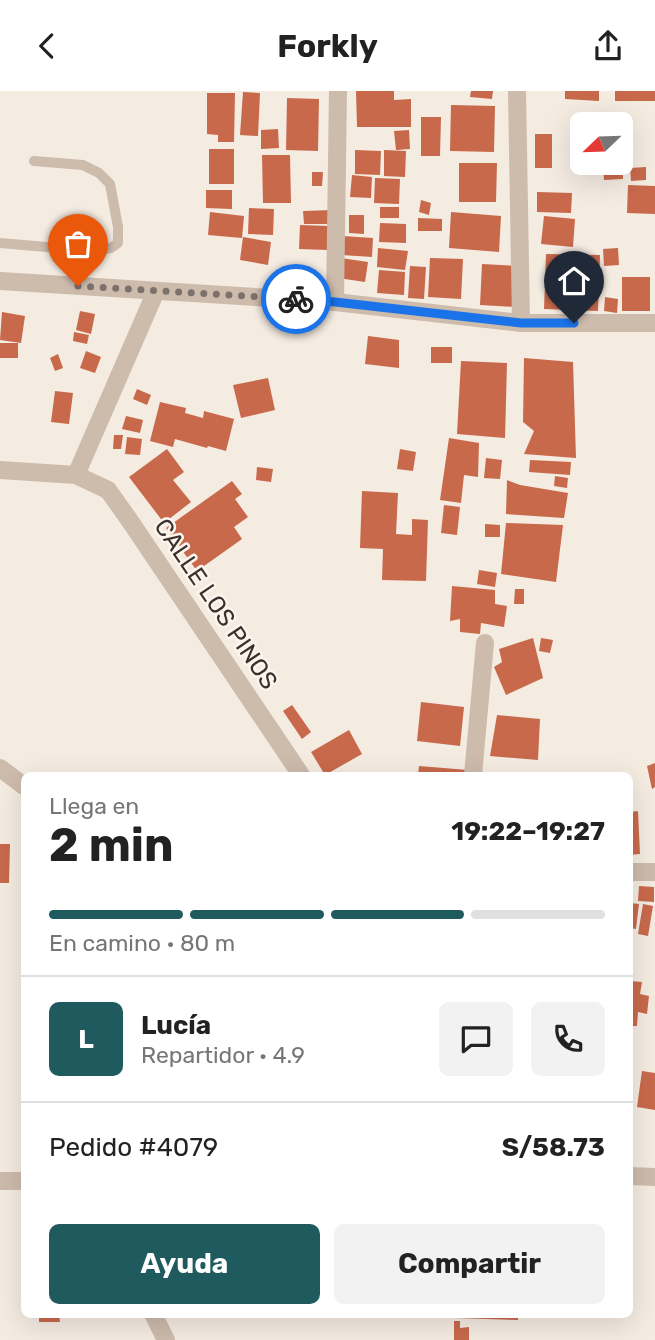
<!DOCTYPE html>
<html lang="es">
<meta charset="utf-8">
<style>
body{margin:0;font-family:Rubik,sans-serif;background:#f2f2f2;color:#222;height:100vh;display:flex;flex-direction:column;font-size:26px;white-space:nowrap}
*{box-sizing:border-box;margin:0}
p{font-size:23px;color:#767676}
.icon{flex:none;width:38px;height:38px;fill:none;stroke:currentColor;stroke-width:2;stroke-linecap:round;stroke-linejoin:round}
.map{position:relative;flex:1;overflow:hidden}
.drawer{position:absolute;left:21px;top:681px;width:612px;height:546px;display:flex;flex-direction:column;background:#fff;border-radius:10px;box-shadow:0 7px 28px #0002}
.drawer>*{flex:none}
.needle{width:46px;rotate:247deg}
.buttons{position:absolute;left:570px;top:21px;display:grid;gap:14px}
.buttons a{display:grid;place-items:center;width:63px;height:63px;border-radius:10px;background:#fff;box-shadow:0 7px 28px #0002;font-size:35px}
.pin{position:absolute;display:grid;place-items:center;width:60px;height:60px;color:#fff;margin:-72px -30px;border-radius:50% 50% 50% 0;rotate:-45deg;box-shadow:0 0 7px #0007}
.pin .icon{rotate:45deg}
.courier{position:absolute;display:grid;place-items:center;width:70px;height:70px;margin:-35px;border:5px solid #1a73e8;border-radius:50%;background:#fff;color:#222;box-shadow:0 2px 9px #0007}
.headline em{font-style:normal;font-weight:700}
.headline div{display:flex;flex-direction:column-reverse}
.headline{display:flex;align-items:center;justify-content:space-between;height:119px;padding:0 28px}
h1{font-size:46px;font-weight:700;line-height:52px}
.bar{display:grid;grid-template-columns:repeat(4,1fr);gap:10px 7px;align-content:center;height:84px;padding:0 28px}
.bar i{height:9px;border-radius:5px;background:#e0e0e0}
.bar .selected{background:#1f5a5e}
.bar p{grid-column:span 4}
.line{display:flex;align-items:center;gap:18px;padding:0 28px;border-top:2px solid #e0e0e0}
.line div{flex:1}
.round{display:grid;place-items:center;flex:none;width:74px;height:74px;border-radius:10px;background:#f2f2f2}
.action{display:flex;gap:14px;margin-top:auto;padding:14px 28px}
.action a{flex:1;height:80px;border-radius:10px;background:#1f5a5e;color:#fff;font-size:28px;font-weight:700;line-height:80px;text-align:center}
.action a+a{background:#f2f2f2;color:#222}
header{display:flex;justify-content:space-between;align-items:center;height:91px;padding:0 28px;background:#fff;font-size:32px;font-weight:700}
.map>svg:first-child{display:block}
.building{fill:#c8694b}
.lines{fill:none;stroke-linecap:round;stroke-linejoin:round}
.service{stroke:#cdbbac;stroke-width:10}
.minor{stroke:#cdbbac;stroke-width:18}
.tertiary{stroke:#cdbbac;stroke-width:18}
.done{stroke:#7c716b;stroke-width:7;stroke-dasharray:0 12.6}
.route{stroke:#1a73e8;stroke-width:9}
.labels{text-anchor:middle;stroke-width:5;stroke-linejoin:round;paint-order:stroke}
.street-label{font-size:24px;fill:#3b302b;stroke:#fbf5ee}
</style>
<header><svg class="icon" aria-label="back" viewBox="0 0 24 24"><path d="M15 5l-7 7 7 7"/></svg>Forkly<svg class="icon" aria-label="share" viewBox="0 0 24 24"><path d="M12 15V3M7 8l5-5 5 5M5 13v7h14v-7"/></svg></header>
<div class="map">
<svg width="655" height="1249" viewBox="0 0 655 1249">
<rect width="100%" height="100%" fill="#f4ebe1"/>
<path class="building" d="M356,0H394V9L411,8V36H357Z
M471,0H493L492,8L470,6Z
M565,0H599V10L565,8Z
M615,0H655V10H615Z
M243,1L260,2L258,45L240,44Z
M207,2H235L234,51H218V44L207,43Z
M287,7L319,8L318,60L286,59Z
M451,14L495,15L494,61L450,60Z
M421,26H441L440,65H421Z
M278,38L279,57L261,58V39Z
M409,39L410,58L396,59L394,40Z
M535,43H552V77H535Z
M209,58H234V93H209Z
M355,59L381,60L380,84L355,83Z
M384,59L406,60L405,86L384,85Z
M262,64H290L291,112H263Z
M459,72H497L496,111H459Z
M646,76V89L631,90L630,77Z
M603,77H623V88L604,89Z
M312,81H323L322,95H312Z
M352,84L372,86L371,107L350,106Z
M375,87L400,88L399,113L374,112Z
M628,94L655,95V123L627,122Z
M206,99H232V118L206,117Z
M537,101L572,102L571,122L537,121Z
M421,109L431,112L429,124L419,121Z
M380,116H399V127H380Z
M249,117L274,118L273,144L248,143Z
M333,119V133H304L303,120Z
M210,121L244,125L242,147L208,144Z
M451,121L501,125L499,161L449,157Z
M349,124H364V143L349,142Z
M544,125L575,128L573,156L541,153Z
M418,127L442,128V140H418Z
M380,132L406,133V152L379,151Z
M300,134L329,135L328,159L299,158Z
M343,145L373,147L372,166L342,164Z
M243,146L271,151L268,174L240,169Z
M378,157L408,160L405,179L377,176Z
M618,157L619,174L604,175L603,158Z
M546,163L600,164L598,220L544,218Z
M341,167L368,171L365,191L338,187Z
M430,167L463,168L461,208L428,206Z
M482,173L519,175L516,216L480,214Z
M410,175L426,176L424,208L408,207Z
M379,179L405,181L404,204L377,202Z
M622,186H650V220H622Z
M605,206L618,208L617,222L604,220Z
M80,220L95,223L91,243L76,239Z
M2,221L25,225L21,252L0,249Z
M74,241L89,244L87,253L73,250Z
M368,245L399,249V277L365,273Z
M0,252H18V267H0Z
M431,256H452V272H431Z
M86,260L101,266L95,282L80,277Z
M58,263L63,277L55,280L50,267Z
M524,267L573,271L576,367L524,363L534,340L523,331Z
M461,270L507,272L505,347L457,343Z
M268,287L275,319L241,327L233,294Z
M137,298L151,304L147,314L133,308Z
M55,300L73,302L69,333L51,331Z
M160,311L186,317L185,322L203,327L204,320L234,328L226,360L208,355L207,357L175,348L173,356L150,350Z
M126,325L143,329L140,342L122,338Z
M114,344H123L121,358H113Z
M127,346L142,348L140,364L125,363Z
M449,347L479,352L478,386L464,384L461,412L440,409Z
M167,358L184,381L173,389L191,411L164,432L129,386Z
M400,358L416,361L413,380L397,378Z
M486,367L502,369L500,388L484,387Z
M530,369L571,371L570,384L529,381Z
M257,376L273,378L271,391L256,389Z
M555,385L568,387L567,397L554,395Z
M507,389L520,394L568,402L564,427L506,423Z
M232,390L242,403L235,408L248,426L234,436L242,448L197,480L166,437Z
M362,400L398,402L396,443L412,444V428L428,429L426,490L382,489L383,458L360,457Z
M444,414L460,416L457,444L441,442Z
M506,432L563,434L556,491L501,483Z
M485,433L500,434V446H485Z
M479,479L497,482L495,496L477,493Z
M452,495L495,499V513L507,515L504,536L481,532L480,543L460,541V528L450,530Z
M515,498H524V513H514Z
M533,547L543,587L506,604L494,576L502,571L499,558Z
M541,547L553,549L550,562L539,560Z
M421,611L464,616L460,655L417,650Z
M292,614L311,641L302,648L283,620Z
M497,624L540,628L538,669L490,665Z
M349,639L362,663L325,684L311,661Z
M655,672V696L652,698L647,675Z
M419,675L468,679V684H418Z
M638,720L640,763L630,764V721Z
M0,753H10L9,792H0Z
M639,795L654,796V811L638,810Z
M630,812L639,813L636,838L630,837Z
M643,813L653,815L648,845L638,843Z
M630,890L642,891L640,903L649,905L647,923L638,921L637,935H630Z
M642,980L655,982V1019L637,1016Z
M39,1223H59L60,1231H39Z
M423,1223H518V1229L423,1226Z
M454,1230H460V1237L469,1236V1249H454Z"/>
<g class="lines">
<path class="service" d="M0,152L93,160L111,157L118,152V136L110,93L99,82L83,74L34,70"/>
<path class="minor" d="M517,0L521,232
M335,211L338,0
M0,379L76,384L108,399L130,430L301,684
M76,384L156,200
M0,677L24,695
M473,684L485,552
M630,781H655
M630,1085L655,1086
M0,1090H24
M153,1223L166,1249"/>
<path class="tertiary" d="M0,190L335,211L521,232H655"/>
</g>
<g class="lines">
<path class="done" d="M78,195L296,208"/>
<path class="route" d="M296,208L335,211L521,232H574"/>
</g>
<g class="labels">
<g class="street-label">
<text transform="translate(216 513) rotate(56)" y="8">CALLE LOS PINOS</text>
</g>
</g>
</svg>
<div class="buttons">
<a><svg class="needle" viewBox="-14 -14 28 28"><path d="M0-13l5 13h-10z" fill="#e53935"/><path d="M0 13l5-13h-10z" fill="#767676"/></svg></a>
</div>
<div class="pin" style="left:78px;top:195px;background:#ea580c"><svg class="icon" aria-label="bag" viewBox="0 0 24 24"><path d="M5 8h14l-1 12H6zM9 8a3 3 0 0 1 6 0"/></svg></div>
<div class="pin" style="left:574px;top:232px;background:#1f2937"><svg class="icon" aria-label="home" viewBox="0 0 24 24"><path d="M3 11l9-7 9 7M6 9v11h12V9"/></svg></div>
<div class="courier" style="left:296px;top:208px"><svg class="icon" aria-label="bike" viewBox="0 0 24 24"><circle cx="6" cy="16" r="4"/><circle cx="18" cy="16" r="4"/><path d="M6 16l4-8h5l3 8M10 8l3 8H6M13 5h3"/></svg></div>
<section class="drawer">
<div class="headline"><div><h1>2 min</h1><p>Llega en</p></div><em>19:22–19:27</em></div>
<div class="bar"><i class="selected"></i><i class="selected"></i><i class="selected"></i><i></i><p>En camino · 80 m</p></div>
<div class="line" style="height:126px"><b class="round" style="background:#1f5a5e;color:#fff">L</b><div><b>Lucía</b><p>Repartidor · 4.9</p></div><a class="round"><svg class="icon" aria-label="chat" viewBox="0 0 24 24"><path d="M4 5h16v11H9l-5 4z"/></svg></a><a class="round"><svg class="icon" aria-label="phone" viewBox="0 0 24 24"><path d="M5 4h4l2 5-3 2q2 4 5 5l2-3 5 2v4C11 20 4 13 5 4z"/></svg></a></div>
<div class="line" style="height:91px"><div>Pedido #4079</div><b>S/58.73</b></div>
<div class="action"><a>Ayuda</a><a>Compartir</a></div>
</section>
</div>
